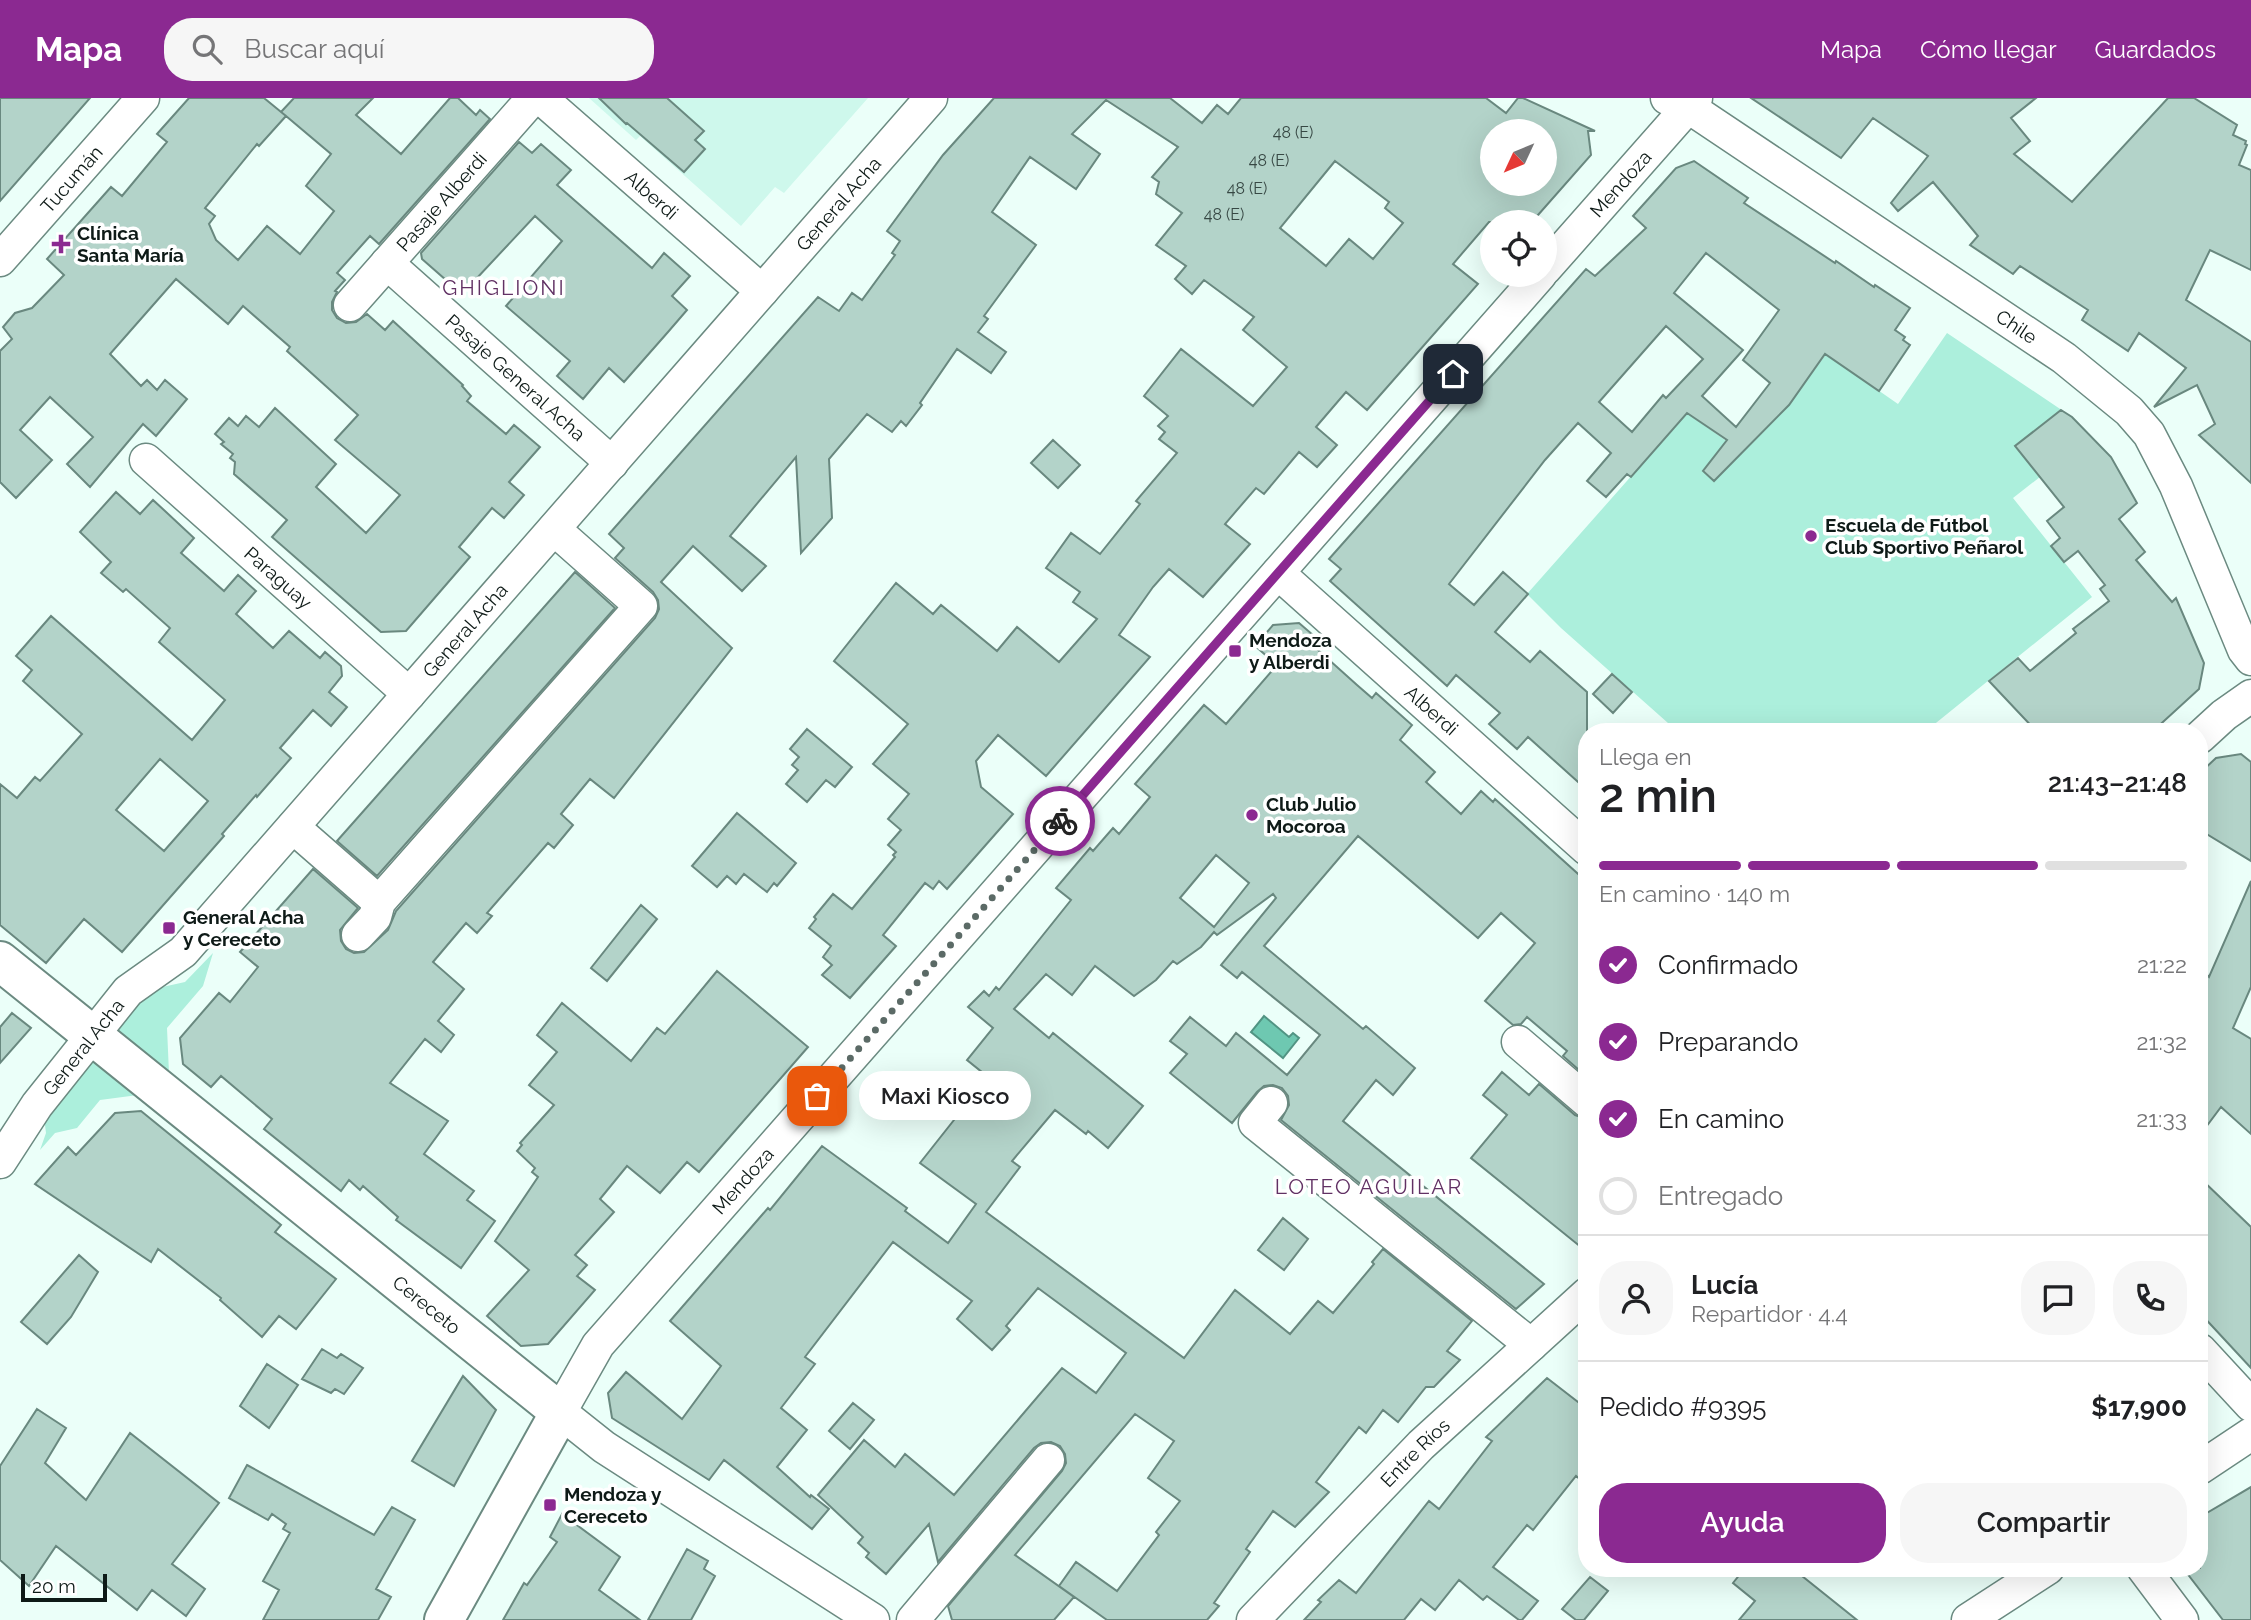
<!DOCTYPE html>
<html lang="es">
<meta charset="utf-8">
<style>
body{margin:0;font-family:Raleway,sans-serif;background:#f6f6f6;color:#202124;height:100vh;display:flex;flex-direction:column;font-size:26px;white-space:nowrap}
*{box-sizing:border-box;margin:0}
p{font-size:23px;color:#757577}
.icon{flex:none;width:38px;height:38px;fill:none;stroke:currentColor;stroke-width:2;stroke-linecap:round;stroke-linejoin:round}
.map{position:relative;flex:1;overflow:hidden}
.side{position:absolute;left:1578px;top:625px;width:630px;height:854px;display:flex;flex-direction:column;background:#fff;border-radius:28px;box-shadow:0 7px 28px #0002}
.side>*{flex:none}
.needle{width:46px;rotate:226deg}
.fabs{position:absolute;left:1480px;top:21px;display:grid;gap:14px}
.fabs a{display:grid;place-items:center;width:77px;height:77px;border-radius:50%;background:#fff;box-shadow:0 7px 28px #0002;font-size:35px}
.scale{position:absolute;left:21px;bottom:18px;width:86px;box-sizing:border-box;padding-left:7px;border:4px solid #0e1a17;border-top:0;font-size:19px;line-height:24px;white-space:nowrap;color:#0e1a17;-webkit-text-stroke:5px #fff;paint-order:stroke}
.pin{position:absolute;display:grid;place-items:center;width:60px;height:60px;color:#fff;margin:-30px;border-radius:14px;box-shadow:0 4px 10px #0006}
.courier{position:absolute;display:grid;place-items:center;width:70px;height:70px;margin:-35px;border:5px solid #8b2991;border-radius:50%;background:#fff;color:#222;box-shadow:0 2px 9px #0007}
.bubble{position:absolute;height:49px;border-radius:24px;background:#fff;box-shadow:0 7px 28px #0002;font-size:23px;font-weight:600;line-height:49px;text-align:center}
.overview em{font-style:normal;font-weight:600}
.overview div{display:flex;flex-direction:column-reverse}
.overview{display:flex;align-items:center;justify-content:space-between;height:119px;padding:0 21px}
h1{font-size:46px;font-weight:600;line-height:52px}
.bar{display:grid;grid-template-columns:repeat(4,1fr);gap:10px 7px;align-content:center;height:84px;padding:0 21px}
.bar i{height:9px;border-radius:5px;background:#e0e0e0}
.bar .active{background:#8b2991}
.bar p{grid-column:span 4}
.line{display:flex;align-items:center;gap:18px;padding:0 21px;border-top:2px solid #e0e0e0}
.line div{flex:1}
.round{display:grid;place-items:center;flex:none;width:74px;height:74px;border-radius:28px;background:#f6f6f6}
ol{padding:0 21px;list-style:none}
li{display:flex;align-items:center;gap:21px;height:77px}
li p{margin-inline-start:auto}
li .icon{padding:7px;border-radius:50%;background:#8b2991;color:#fff;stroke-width:4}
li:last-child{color:#757577}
li i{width:38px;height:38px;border:4px solid #e0e0e0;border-radius:50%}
.primary-button{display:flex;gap:14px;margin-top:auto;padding:14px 21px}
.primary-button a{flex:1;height:80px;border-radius:28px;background:#8b2991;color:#fff;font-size:28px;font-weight:600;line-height:80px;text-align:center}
.primary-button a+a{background:#f6f6f6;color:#202124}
header{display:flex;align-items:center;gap:42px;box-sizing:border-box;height:98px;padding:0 35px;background:#8b2991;color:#fff}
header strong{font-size:33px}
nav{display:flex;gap:38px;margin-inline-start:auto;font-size:24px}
.search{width:490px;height:63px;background:#f6f6f6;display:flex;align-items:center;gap:18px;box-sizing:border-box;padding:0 24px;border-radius:28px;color:#757577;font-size:26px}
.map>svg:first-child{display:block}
.built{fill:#cef8ec}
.green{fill:#acefdc}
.water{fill:#6ec8b1;stroke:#519483;stroke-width:2}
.building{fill:#b3d3c9;stroke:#69887f;stroke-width:2;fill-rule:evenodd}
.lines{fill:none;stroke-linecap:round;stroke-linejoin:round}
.street-casing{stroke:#6b8a81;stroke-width:35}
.secondary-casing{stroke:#6b8a81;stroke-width:42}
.street{stroke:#fff;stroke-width:32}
.secondary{stroke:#fff;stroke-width:38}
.done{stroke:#5b6a66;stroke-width:7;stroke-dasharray:0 12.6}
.route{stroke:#8b2991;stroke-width:9}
.poi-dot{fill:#8b2991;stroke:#fff;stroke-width:2.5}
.labels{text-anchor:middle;stroke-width:7;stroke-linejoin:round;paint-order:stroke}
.number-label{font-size:16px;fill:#374844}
.street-label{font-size:19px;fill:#0e1a17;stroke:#fff}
.poi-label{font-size:19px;font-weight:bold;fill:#0e1a17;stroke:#fff;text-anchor:start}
.neighbourhood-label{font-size:21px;letter-spacing:2px;fill:#613164;stroke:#fff}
</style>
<header>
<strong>Mapa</strong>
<div class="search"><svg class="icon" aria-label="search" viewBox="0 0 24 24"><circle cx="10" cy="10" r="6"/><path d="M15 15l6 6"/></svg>Buscar aquí</div>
<nav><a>Mapa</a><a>Cómo llegar</a><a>Guardados</a></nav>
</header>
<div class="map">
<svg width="2251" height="1522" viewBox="0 0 2251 1522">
<rect width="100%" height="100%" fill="#ebfff9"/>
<path class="built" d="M589,0H868L784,95L775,89L741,128L640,38L636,42Z"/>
<path class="green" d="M1947,235L2072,319L2091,339L2013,400L2092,499L1926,633H1677L1561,530L1527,496L1687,315L1742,354L1789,307L1826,256L1898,306Z
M213,855L203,888L167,930L169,975L117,932L116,928L142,897L158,890L185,884Z
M89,965H96L138,997L100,1002L77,1030L55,1035L40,1052L46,1035L44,1019Z"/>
<path class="water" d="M1264,918L1289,939L1293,935L1299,940L1283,960L1251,934Z"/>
<path class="building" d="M0,0H90L0,103Z
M189,0H264L286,18L281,14L294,0H373L356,17L401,56L450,0H458L476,17L480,12L490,21L379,146L370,138L337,175L345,182L335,193L337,194L332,204V212L337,220L346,225L356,224L367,216L385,232L393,223L463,287L462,288L471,298L467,303L506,336L514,327L540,349L509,384L524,397L504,420L492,410L459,449L470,459L406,533L381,534L272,439L287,422L234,376L235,364L230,360L233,356L221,346L224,344L215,336L229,320L238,328L246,318L259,329L275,310L336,366L316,389L366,435L400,397L335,342L358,317L287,253L290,249L243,208L228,226L176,181L110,256L141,288L147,282L157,292L165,282L187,301L156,338L143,326L90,389L67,366L93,339L50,299L20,332L52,362L16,400L0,384V253L12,241L3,229L15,215L32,210L64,177L47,161L111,89L122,98L167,44L157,36ZM286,18L331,56L306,88L334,113L300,156L267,128L238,162L216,142L209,126L215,118L205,110L257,46L259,48Z
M599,0H667L704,33L695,42L705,51L684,74L627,25L626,26Z
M994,0H1170L1202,25L1217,7L1228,16L1241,0H1486L1506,15L1518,0H1523L1595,33H1588L1591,57L1538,117L1537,124H1489L1453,166L1478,186L1367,312L1346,294L1316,329L1337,347L1317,369L1299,354L1264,396L1256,390L1225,426L1250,446L1203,499L1169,471L1153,489L1119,537L1150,559L1046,678L998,637L976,663L981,689L1013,716L947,791L939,783L933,791L925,785L883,837L896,848L850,900L822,877L832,867L823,859L831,848L809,830L816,821L814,819L833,796L852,811L895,759L893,757L896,754L888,747L901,732L888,721L909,696L873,666L908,626L834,563L896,485L933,516L941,507L997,553L1017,529L1059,564L1097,521L1073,504L1080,494L1046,470L1071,435L1100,456L1140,406L1136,403L1177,355L1159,341L1165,334L1158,328L1168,318L1144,298L1181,251L1253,308L1287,269L1243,232L1254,219L1204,182L1192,196L1175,181L1186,168L1156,147L1182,115L1156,96L1159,84L1152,79L1178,49L1106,2L1072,36L1100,56L1076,91L1030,59L992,114L1036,147L984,218L988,221L978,234L1006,254L991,275L957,251L920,305L922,307L906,328L901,323L892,334L867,316L829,361L832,420L801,455L796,359L730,438L766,468L742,493L693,448L661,484L732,550L614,700L590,681L561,716L573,727L554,750L548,745L487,815L492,818L477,835L466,825L433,864L464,891L438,923L454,937L441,954L425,941L390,985L448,1023L424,1056L474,1093L467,1102L495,1123L461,1170L396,1122L398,1119L363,1088L360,1092L349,1082L341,1093L264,1031L272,1021L221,978L211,989L183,966L180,940L219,895L230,904L258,869L240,854L313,771L358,810L340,832L341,843L346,851L354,855L364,854L388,832L396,813L655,520L659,511L658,502L653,494L615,460L624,450L609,436L818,199L839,213L852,195L862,202L895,157L892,155L900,143L887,133L943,57ZM1493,33H1545V86H1493ZM1335,63L1389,104L1385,110L1403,125L1373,161L1349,141L1326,168L1280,130Z
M1751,0H2036L2011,20L2030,43L2014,56L2072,104L2168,0H2194L2237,27L2233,37L2246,43L2245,46L2247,47L2239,67L2251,72V172L2210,152L2186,202L2251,244V385L2199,337L2215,326L2197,287L2154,309L2186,270L2139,235L2128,253L2082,222L2088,212L2020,168L2013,176L1970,147L1978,138L1933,84L1898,113L1891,105L1928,58L1873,20L1841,60Z
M519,44L532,55L541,46L571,72L557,87L652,170L664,155L690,178L672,198L687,212L668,234L624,284L609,270L583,301L557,278L570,263L506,208L562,143L535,118L462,196L422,161L421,155Z
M1694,63L1748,100L1744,105L1835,165L1836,163L1874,189L1875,187L1910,210L1895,232L1905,239L1903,242L1910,247L1879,293L1825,256L1789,307L1714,383L1703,373L1727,342L1687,315L1631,379L1627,376L1606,399L1587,383L1611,355L1578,325L1545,362L1449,486L1474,507L1503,474L1528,496L1495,534L1530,564L1540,553L1587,594V692L1528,639L1517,651L1489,626L1500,615L1456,577L1447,588L1330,483L1341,471L1329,461L1586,171L1595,178L1646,130L1633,118L1676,70ZM1706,155L1779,212L1743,262L1770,285L1736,329L1702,298L1743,252L1674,195ZM1666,228L1703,261L1666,300L1663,297L1632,334L1599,304Z
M2061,312L2072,319L2111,359L2137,405L2119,421L2145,454L2136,462L2172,504L2176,500L2204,565L2199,591L2152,634H2037L1989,583L2018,560L2030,573L2076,535L2073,531L2109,503L2100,491L2105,487L2078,453L2064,464L2051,448L2060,440L2047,423L2064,409L2015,348Z
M1053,342L1080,367L1058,390L1031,365Z
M116,394L140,416L153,402L165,413L194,440L181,455L224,493L238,477L256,493L236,516L273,550L289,533L320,560L325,554L341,568L342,578L329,594L347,609L331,628L313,612L280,650L291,660L257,699L256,697L222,736L224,738L122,854L84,821L46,865L0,827V686L17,700L35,679L40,683L82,636L23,583L32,572L16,558L51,518L192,642L225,602L159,544L170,530L126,491L123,494L101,475L111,464L80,434ZM160,661L208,703L164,753L116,712Z
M575,474L615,510L377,778L337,743Z
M1299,525L1313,537L1308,543L1357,587L1372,600L1376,595L1412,627L1400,642L1435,674L1426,684L1461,716L1481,693L1493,704L1495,701L1587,784V979L1563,958L1567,953L1527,919L1521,926L1513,927L1485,903L1535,845L1501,815L1478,840L1358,738L1264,848L1363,931L1366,928L1415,970L1393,997L1376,982L1343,1023L1544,1186L1516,1211L1281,1022L1289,1007L1288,998L1282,990L1273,987L1264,988L1257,994L1232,1025L1170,975L1187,956L1170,943L1190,919L1226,948L1236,935L1287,977L1320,937L1242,874L1237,880L1221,867L1276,800L1273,796L1217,837L1214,834L1201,849L1177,866L1173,863L1156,882L1134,898L1095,868L1072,897L1046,876L1014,911L1049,940L1053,935L1143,1008L1108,1050L1088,1033L1086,1036L1055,1012L1012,1063L1020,1069L986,1114L1184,1260L1235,1192L1290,1236L1318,1203L1333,1215L1374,1166L1372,1164L1383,1151L1472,1223L1447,1253L1460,1262L1434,1289H1426L1398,1324L1383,1312L1366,1335L1359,1329L1316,1384L1329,1394L1295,1429L1273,1413L1246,1451L1250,1454L1214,1505L1219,1508L1207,1522H1107L1059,1488L1076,1464L1117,1493L1159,1437L1156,1434L1180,1403L1148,1380L1174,1343L1135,1316L1015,1457L1074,1499L1054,1522H952L948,1508L1062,1373L1066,1365L1065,1356L1060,1348L1051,1344L1041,1345L1034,1350L938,1464L929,1426L886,1476L866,1459L869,1455L858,1445L863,1439L818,1397L864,1342L895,1369L905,1356L954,1397L1062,1270L1096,1295L1126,1255L1038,1190L1006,1228L1010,1232L992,1252L957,1221L972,1203L893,1144L805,1259L815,1266L781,1310L807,1332L777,1369L810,1399L811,1397L829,1411L812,1431L724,1362L709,1382L612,1320L608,1295L626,1274L682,1321L721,1268L670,1223L768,1110L770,1112L822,1048L907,1110L905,1113L948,1145L976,1106L920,1065L988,979L967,962L993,930L968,909L984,893L989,898L996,889L999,892L1071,802L1056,790L1090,750L1093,753L1113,730L1119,736L1150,699L1135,686L1204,607L1226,626L1277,567L1255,548L1273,527ZM1216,757L1249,785L1214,829L1180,800Z
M1612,576L1632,594L1613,615L1593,596Z
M807,631L852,669L835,689L826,682L807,704L786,686L798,672L792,667L799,659L790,651Z
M2241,656L2251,664V763L2200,732V675L2216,660Z
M737,715L796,765L777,788L774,785L767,794L744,776L736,786L727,778L717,789L692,768Z
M2251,783V889L2233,930L2251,941V1036L2221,1009L2200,1037V869L2209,879Z
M641,807L657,821L607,883L591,870Z
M717,873L808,949L699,1074L687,1064L660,1095L627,1068L600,1101L614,1114L575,1157L587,1167L577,1178L595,1192L548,1246L521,1248L487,1218L529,1172L495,1143L538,1079L532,1074L535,1070L517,1053L522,1047L520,1045L554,1007L529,987L557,954L537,937L562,905L631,963L657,930L665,936Z
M12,915L31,930L0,965V929Z
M1502,974L1529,997L1539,986L1575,1017L1587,1021V1154L1471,1060L1507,1017L1483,997Z
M141,1013L281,1127L275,1134L336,1181L296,1231L279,1218L262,1239L220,1202L221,1200L158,1151L151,1164L35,1086L68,1049L76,1057L115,1015Z
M2200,1080L2251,1129V1270L2200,1215Z
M1283,1120L1308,1141L1284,1172L1258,1152Z
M79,1157L98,1174L71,1219L47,1246L21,1224Z
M322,1251L337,1260L341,1256L363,1270L344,1296L335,1291L331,1295L302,1281Z
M267,1266L298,1287L269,1330L240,1308Z
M463,1278L496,1312L454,1388L412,1363Z
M1547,1280L1587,1311V1387L1576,1378L1533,1432L1527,1427L1493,1469L1538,1503L1522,1522H1519L1487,1498L1483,1502L1459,1482L1435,1512L1421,1501L1404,1522H1304L1321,1504L1318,1502L1339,1482L1356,1495L1429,1403L1439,1411L1492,1343L1486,1339Z
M853,1305L874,1322L850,1351L829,1333Z
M37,1311L66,1330L45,1365L86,1402L130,1335L219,1405L172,1466L205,1491L186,1518L152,1492L137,1512L56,1448L29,1488L0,1462V1368Z
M247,1367L374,1437L392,1409L415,1422L376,1491L391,1499L378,1522H263L279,1492L263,1483L290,1435L283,1431L286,1426L272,1416L268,1422L229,1400Z
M2251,1389V1522H2223L2183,1470H2200V1419Z
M562,1416L620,1459L599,1492L640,1522H503L524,1485L527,1487L557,1444L550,1439Z
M687,1451L708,1463L704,1471L715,1478L691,1522H648Z
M1745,1470H1792L1857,1522H1739L1755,1503L1733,1485Z
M1590,1479L1608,1493L1584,1522H1576L1562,1511Z"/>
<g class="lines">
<g class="street-casing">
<g id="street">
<path id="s1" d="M541,0L762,193"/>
<path id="s2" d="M1667,0L1696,14L2064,260L2129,313L2149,336L2176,388L2244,552L2251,561"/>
<path id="s3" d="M0,162L143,0"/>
<path id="s4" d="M387,165L612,365"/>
<path id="s5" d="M1545,171L1696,0"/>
<path id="s6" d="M350,207L533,0"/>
<path id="s7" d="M146,362L409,596"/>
<path id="s8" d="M1278,475L1587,751"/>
<path d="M2200,639L2224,617L2251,598"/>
<path d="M293,729L379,804"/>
<path d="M358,837L375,819L379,804L641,508L554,431"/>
<path d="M1518,944L1587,1003"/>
<path d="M1271,1005L1255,1025L1531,1247"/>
<path id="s9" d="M0,1064L37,1007L128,893L183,854L931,0"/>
<path d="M2200,1252L2251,1307"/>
<path d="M2200,1370L2251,1336"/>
<path d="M2143,1470L2182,1522"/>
<path id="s10" d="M873,1522L604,1349L560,1314L598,1247L1540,177"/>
<path d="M913,1522L1048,1362"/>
<path id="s11" d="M1253,1522L1421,1347L1587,1196"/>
<path d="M1968,1522L2048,1470"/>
</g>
</g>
<g class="secondary-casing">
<g id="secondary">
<path id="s12" d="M0,863L560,1314L444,1522"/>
</g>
</g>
<use href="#street" class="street"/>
<use href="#secondary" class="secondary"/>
</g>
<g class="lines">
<path class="done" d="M817,998L1060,723"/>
<path class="route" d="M1060,723L1453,276"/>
</g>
<g class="poi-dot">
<path d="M57.5 135.5h7v7h7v7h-7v7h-7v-7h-7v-7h7z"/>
<circle cx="1811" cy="438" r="7"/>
<rect x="1228" y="546" width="14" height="14" rx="3.5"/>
<circle cx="1252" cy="717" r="7"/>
<rect x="162" y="823" width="14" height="14" rx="3.5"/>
<rect x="543" y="1400" width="14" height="14" rx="3.5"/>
</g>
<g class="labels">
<g class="number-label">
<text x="1293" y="40">48 (E)</text>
<text x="1269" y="68">48 (E)</text>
<text x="1247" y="96">48 (E)</text>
<text x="1224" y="122">48 (E)</text>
</g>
<g class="street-label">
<text dy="7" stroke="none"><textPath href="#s3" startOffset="108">Tucumán</textPath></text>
<text dy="7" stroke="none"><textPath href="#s5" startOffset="114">Mendoza</textPath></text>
<text dy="7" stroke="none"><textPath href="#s1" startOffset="147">Alberdi</textPath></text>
<text dy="7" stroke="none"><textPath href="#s6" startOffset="138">Pasaje Alberdi</textPath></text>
<text dy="7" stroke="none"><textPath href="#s9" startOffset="1276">General Acha</textPath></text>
<text dy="7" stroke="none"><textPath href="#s2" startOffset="418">Chile</textPath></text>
<text dy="7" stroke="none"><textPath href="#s4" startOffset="172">Pasaje General Acha</textPath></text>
<text dy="7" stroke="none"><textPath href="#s7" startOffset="177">Paraguay</textPath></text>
<text dy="7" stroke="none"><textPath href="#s9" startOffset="709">General Acha</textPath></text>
<text dy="7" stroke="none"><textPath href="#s8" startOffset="206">Alberdi</textPath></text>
<text dy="7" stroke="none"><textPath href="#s9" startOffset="142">General Acha</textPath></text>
<text dy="7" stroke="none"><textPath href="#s10" startOffset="672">Mendoza</textPath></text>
<text dy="7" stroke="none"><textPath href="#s12" startOffset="548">Cereceto</textPath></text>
<text dy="7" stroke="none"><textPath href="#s11" startOffset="233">Entre Ríos</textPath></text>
</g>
<g class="poi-label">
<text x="77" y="142">Clínica<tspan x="77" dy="22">Santa María</tspan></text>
<text x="1825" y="434">Escuela de Fútbol<tspan x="1825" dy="22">Club Sportivo Peñarol</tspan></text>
<text x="1249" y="549">Mendoza<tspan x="1249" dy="22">y Alberdi</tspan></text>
<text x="1266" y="713">Club Julio<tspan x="1266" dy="22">Mocoroa</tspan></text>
<text x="183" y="826">General Acha<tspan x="183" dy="22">y Cereceto</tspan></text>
<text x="564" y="1403">Mendoza y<tspan x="564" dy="22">Cereceto</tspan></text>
</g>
<g class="neighbourhood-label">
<text x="504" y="197">GHIGLIONI</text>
<text x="1369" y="1096">LOTEO AGUILAR</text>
</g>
</g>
</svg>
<div class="fabs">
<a><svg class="needle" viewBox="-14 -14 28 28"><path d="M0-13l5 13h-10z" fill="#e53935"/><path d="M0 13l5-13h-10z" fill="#757577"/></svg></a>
<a><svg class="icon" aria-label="locate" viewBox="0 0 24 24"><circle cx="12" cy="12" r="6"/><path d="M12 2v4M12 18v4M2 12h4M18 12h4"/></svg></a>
</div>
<div class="scale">20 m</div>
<div class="pin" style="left:817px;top:998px;background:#ea580c"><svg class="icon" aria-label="bag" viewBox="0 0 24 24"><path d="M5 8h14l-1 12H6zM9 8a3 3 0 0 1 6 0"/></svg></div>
<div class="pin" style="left:1453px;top:276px;background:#1f2937"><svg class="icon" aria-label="home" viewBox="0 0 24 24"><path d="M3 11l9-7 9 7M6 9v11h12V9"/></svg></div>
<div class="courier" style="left:1060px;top:723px"><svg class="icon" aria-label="bike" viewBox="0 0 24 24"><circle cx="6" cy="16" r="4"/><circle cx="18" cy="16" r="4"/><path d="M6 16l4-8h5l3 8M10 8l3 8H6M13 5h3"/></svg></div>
<div class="bubble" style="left:859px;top:973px;width:172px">Maxi Kiosco</div>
<section class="side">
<div class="overview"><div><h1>2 min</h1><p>Llega en</p></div><em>21:43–21:48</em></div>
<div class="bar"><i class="active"></i><i class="active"></i><i class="active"></i><i></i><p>En camino · 140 m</p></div>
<ol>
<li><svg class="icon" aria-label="check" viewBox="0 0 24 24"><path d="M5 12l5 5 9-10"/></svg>Confirmado<p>21:22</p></li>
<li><svg class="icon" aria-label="check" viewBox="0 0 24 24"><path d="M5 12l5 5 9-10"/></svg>Preparando<p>21:32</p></li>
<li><svg class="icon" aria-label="check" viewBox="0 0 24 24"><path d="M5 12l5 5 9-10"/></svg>En camino<p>21:33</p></li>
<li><i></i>Entregado</li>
</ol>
<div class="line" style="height:126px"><a class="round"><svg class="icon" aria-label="person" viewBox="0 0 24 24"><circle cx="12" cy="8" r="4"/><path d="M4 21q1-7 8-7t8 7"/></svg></a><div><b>Lucía</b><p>Repartidor · 4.4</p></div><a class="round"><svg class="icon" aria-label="chat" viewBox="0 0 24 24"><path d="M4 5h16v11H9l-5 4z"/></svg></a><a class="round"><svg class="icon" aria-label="phone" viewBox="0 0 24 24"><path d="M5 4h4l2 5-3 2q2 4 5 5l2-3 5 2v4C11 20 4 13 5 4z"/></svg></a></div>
<div class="line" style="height:91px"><div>Pedido #9395</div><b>$17,900</b></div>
<div class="primary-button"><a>Ayuda</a><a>Compartir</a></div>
</section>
</div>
